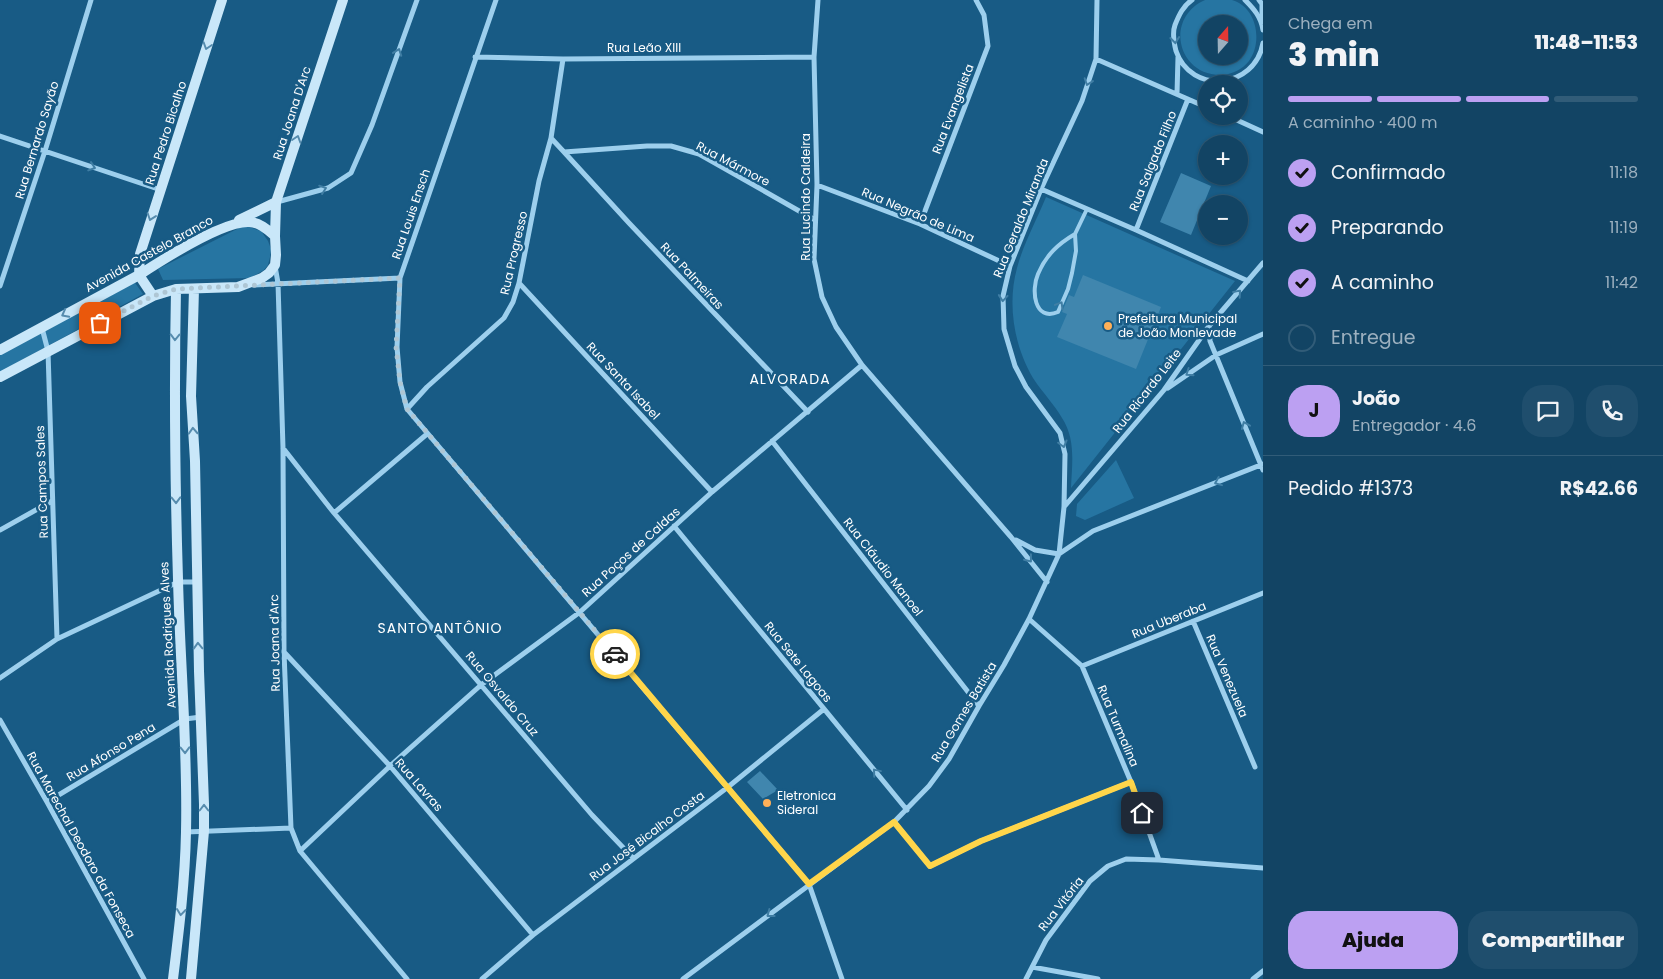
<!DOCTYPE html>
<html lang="pt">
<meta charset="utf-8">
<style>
body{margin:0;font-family:Poppins,sans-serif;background:#1f4e6d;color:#f1f3f6;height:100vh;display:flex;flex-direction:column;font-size:19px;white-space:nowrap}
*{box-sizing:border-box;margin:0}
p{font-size:16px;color:#9cb0bf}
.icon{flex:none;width:28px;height:28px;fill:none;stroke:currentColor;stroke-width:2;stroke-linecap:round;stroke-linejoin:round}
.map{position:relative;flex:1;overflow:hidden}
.details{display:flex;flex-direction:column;background:#124464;width:400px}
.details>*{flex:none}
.needle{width:32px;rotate:20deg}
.buttons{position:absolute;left:1198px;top:15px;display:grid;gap:10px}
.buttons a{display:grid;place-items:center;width:50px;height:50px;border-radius:50%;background:#124464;box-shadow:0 1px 4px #0004,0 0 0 1px #315c78;font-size:25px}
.pin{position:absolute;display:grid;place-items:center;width:42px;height:42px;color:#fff;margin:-21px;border-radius:10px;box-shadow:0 2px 8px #0006}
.courier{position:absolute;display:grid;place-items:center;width:50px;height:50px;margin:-25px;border:4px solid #ffd54a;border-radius:50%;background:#fff;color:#222;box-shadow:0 1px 6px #0007}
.head em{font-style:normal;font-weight:800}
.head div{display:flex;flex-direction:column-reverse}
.head{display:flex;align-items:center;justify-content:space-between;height:85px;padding:0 25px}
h1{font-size:32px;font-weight:800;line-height:38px}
.bar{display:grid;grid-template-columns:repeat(4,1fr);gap:8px 5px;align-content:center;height:60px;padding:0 25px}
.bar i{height:6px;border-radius:4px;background:#315c78}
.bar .current{background:#bca0f2}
.bar p{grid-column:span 4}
.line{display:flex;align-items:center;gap:12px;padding:0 25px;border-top:1px solid #315c78}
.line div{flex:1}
.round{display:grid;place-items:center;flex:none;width:52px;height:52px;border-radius:20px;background:#1f4e6d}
ol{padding:0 25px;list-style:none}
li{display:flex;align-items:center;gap:15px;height:55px}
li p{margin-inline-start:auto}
li .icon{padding:5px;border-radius:50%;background:#bca0f2;color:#111;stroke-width:4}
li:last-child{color:#9cb0bf}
li i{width:28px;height:28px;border:2px solid #315c78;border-radius:50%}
.primary-button{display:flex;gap:10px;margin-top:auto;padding:10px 25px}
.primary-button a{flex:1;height:58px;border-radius:20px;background:#bca0f2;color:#111;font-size:20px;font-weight:800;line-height:58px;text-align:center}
.primary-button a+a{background:#1f4e6d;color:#f1f3f6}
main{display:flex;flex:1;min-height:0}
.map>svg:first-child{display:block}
.green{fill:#2675a2;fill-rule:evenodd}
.building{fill:#4086ae}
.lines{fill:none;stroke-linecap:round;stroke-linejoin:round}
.lane{stroke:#9dcfed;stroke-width:4}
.street{stroke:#9dcfed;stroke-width:5}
.secondary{stroke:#c9e7f9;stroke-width:10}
.oneway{stroke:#407ea4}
.oneway2{stroke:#568cae}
.done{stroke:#aec6d4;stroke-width:5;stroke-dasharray:0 9}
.route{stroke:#ffd54a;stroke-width:6}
.poi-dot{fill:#ffb058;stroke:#185b85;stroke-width:2}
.labels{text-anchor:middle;stroke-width:5;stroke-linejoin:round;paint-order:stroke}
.street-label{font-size:12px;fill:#fff;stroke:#185b85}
.poi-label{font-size:12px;fill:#fff;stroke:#185b85;text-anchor:start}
.neighbourhood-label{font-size:14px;letter-spacing:1px;fill:#fff;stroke:#185b85}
</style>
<main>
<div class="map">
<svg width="1263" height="979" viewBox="0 0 1263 979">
<rect width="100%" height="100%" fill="#185b85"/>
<path class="green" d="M1205,0C1214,0 1224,0 1232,0C1257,7 1263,42 1249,61C1243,69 1232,74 1223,75C1177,77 1164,18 1205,0ZM1206,24H1239V56H1206Z
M1046,197L1235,281L1071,488C1072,464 1076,439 1062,418C1054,404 1042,392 1033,378C1014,346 1007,304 1017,268C1023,245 1037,219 1046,197Z
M241,227H249L261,231L268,241L271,249L270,257L268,265L264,270L250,278L163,280L158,269Z
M133,280L143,294L0,372V354Z
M1116,460L1134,498L1085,520L1076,516L1077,504Z"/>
<path class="building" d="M1181,173L1211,186L1191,235L1160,222Z
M1083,275L1161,307L1136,369L1057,337L1067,314L1062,312L1069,295L1074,297Z
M760,771L778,790L763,799L747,782Z"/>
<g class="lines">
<path class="lane" d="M1075,234C1058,244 1046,255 1038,274C1031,290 1034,322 1058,312L1068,289L1072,273L1076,251L1075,234L1087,209"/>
<path class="street" d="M496,0L400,278L397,347L400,382L407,409L809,884L842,979
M818,0L814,57L817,185L814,259L822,297L836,327L862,365L1011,537L1047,582
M1192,0C1183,6 1179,15 1175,25C1172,33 1174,43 1176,51C1191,95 1255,89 1263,43
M1245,0C1254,9 1261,17 1263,30
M1259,0L1262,4V22
M475,57L563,59L814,57
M1096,59L1206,107
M1177,94L1178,57
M1228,116L1263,132
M0,136L161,190
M551,138L564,152L647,146H671L699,154L815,220
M564,152L629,223L808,412
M817,185L920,224L1010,266
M1041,189L1136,230L1248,281
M277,202L328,188L351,173L372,125L417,0
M920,224L988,46L984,15L976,0
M1136,230L1188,99
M275,266L278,283L283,448L284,652L291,828L300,851L407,979
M519,283L712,492
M253,285L400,278
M0,286L45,151L91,0
M1209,326L1210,341L1263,470
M42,328L48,351L57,639
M1168,388L1216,355L1263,334
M407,409L427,387L504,318L513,302L519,283L539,181L551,138L563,59
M772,441L979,706
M283,448L334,513L592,815L633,858
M1064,507L1164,390L1209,326L1263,263
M334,513L427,434
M674,526L907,810
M0,530L52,501
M1016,540L1035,550L1059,554
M1059,554L1093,531L1263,464
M1029,619L1082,666L1131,782L1159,860
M1193,621L1255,767
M284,652L390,766L533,935
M1082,666L1263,593
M0,678L57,639L178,582H196
M0,720L47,802L144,979
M47,802L185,719L201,717
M894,822L930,866L981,841L1131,782
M186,832L291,828
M300,851L390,766L481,685L580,612L712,492L862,365
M1032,967L1098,979
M482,979L533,935L728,787L824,709
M683,979L894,822L929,786L949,759L979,706L1004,665L1029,619L1059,554L1064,507L1065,454L1060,433L1026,387L1015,366L1004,329L1003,296L1010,266L1041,189L1082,101L1096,59L1097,0
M1026,979L1046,940L1090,881L1108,866L1126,859L1159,860L1263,868
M1253,979L1263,971"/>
<path class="secondary" d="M239,220L276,202
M275,236L276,202L343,0
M153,296L139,275L140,254L222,0
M0,350L139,275C162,260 223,221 249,222C259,222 268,230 275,236L276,255L275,265L269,273L262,278L238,287L176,289L153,296L0,377
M173,979C179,930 185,882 186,832C188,748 180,664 178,579C175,482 174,386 176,289
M191,979L204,831V804L199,671L195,461L191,396L194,289"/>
</g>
<defs><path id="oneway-chevron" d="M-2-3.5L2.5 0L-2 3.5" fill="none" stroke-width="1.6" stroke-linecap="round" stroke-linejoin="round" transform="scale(1.25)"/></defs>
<g class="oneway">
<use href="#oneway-chevron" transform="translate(1175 40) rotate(84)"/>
<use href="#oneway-chevron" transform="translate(398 52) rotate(-70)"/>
<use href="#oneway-chevron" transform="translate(1088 82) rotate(109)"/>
<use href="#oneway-chevron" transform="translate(92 167) rotate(18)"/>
<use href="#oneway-chevron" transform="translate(323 189) rotate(-19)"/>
<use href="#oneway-chevron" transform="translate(1238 293) rotate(-49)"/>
<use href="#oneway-chevron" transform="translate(1003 298) rotate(95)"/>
<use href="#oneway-chevron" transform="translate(1060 305) rotate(-59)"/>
<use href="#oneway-chevron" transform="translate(1189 373) rotate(146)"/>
<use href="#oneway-chevron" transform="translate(1245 425) rotate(-112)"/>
<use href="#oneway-chevron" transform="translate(1063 444) rotate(75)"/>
<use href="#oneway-chevron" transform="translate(1218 482) rotate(158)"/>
<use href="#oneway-chevron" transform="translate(1029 559) rotate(52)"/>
<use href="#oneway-chevron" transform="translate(876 772) rotate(-130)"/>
<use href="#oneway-chevron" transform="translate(770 914) rotate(143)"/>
</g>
<g class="oneway2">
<use href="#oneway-chevron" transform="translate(207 46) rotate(108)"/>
<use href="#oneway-chevron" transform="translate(297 139) rotate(-72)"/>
<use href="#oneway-chevron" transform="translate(151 217) rotate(109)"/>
<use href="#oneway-chevron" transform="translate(65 314) rotate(152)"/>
<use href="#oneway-chevron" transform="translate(175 337) rotate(91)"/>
<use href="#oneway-chevron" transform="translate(193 431) rotate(-93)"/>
<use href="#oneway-chevron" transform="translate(176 500) rotate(89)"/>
<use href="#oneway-chevron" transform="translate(198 646) rotate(-92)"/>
<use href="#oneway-chevron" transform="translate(185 750) rotate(89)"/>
<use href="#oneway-chevron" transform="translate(204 808) rotate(-90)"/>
<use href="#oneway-chevron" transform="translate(181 912) rotate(97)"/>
</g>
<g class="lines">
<path class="done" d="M100,323L153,296L176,289L400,278L396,347L400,382L407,409L615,654"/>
<path class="route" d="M615,654L809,884L894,822L930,866L981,841L1131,782L1142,813"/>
</g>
<g class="poi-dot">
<circle cx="1108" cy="326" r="5"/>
<circle cx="767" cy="803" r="5"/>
</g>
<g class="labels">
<g class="street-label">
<text x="644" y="52">Rua Leão XIII</text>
<text transform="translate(953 109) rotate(-69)" y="4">Rua Evangelista</text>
<text transform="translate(292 113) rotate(-72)" y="4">Rua Joana D'Arc</text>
<text transform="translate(166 133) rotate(-72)" y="4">Rua Pedro Bicalho</text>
<text transform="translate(37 140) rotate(-73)" y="4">Rua Bernardo Sayão</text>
<text transform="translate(1153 161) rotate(-68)" y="4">Rua Salgado Filho</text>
<text transform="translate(733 164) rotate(28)" y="4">Rua Mármore</text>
<text transform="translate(806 197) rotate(-90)" y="4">Rua Lucindo Caldeira</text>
<text transform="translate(411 214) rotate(-71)" y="4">Rua Louis Ensch</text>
<text transform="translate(918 215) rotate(23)" y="4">Rua Negrão de Lima</text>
<text transform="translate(1021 218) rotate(-68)" y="4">Rua Geraldo Miranda</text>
<text transform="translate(514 253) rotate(-77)" y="4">Rua Progresso</text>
<text transform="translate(149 254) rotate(-29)" y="4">Avenida Castelo Branco</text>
<text transform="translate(692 276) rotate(47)" y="4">Rua Palmeiras</text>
<text transform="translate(623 381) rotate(47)" y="4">Rua Santa Isabel</text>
<text transform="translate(1147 391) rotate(-52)" y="4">Rua Ricardo Leite</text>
<text transform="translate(42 482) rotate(-92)" y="4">Rua Campos Sales</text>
<text transform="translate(631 552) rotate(-42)" y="4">Rua Poços de Caldas</text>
<text transform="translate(883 567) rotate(52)" y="4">Rua Cláudio Manoel</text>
<text transform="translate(1169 620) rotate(-22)" y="4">Rua Uberaba</text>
<text transform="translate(168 635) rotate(-93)" y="4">Avenida Rodrigues Alves</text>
<text transform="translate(275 643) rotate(-91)" y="4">Rua Joana d'Arc</text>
<text transform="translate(798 662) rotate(51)" y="4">Rua Sete Lagoas</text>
<text transform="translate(1227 676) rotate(67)" y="4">Rua Venezuela</text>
<text transform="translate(502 694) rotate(50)" y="4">Rua Osvaldo Cruz</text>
<text transform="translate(964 712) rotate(-59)" y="4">Rua Gomes Batista</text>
<text transform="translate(1118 726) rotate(67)" y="4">Rua Turmalina</text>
<text transform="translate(111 752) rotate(-31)" y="4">Rua Afonso Pena</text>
<text transform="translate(419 785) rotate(49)" y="4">Rua Lavras</text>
<text transform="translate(647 836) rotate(-37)" y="4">Rua José Bicalho Costa</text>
<text transform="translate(81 845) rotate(61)" y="4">Rua Marechal Deodoro da Fonseca</text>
<text transform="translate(1061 904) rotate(-52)" y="4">Rua Vitória</text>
</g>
<g class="poi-label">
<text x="1118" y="323">Prefeitura Municipal<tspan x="1118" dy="14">de João Monlevade</tspan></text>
<text x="777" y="800">Eletronica<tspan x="777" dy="14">Sideral</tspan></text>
</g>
<g class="neighbourhood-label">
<text x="790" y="384">ALVORADA</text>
<text x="440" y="633">SANTO ANTÔNIO</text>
</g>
</g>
</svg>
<div class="buttons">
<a><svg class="needle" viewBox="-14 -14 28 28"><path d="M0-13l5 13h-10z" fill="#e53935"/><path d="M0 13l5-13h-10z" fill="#9cb0bf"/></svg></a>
<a><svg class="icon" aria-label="locate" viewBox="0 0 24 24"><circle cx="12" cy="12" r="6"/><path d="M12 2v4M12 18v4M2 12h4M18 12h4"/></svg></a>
<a>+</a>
<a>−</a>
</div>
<div class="pin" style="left:100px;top:323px;background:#ea580c"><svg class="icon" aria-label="bag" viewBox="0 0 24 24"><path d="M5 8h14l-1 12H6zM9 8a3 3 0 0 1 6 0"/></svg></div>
<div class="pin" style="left:1142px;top:813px;background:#1f2937"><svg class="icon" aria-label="home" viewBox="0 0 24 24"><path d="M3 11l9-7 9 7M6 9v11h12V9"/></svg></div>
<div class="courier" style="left:615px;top:654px"><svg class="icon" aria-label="car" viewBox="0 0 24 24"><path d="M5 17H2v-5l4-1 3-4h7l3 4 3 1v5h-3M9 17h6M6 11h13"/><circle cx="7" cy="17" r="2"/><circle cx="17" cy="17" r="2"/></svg></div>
</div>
<section class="details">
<div class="head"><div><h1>3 min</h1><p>Chega em</p></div><em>11:48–11:53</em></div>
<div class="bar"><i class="current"></i><i class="current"></i><i class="current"></i><i></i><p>A caminho · 400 m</p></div>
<ol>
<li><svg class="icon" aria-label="check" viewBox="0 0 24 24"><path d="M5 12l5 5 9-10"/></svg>Confirmado<p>11:18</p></li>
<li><svg class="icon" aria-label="check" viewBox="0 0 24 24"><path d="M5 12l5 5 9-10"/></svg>Preparando<p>11:19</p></li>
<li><svg class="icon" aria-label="check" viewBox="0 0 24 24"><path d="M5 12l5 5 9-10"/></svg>A caminho<p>11:42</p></li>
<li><i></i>Entregue</li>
</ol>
<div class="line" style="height:90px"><b class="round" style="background:#bca0f2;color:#111">J</b><div><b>João</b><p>Entregador · 4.6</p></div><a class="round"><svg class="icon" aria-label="chat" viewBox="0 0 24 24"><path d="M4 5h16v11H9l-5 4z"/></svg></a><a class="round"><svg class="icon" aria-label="phone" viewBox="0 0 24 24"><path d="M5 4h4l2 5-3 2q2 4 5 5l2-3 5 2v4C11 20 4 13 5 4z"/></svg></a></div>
<div class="line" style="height:65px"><div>Pedido #1373</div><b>R$42.66</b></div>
<div class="primary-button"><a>Ajuda</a><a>Compartilhar</a></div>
</section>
</main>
